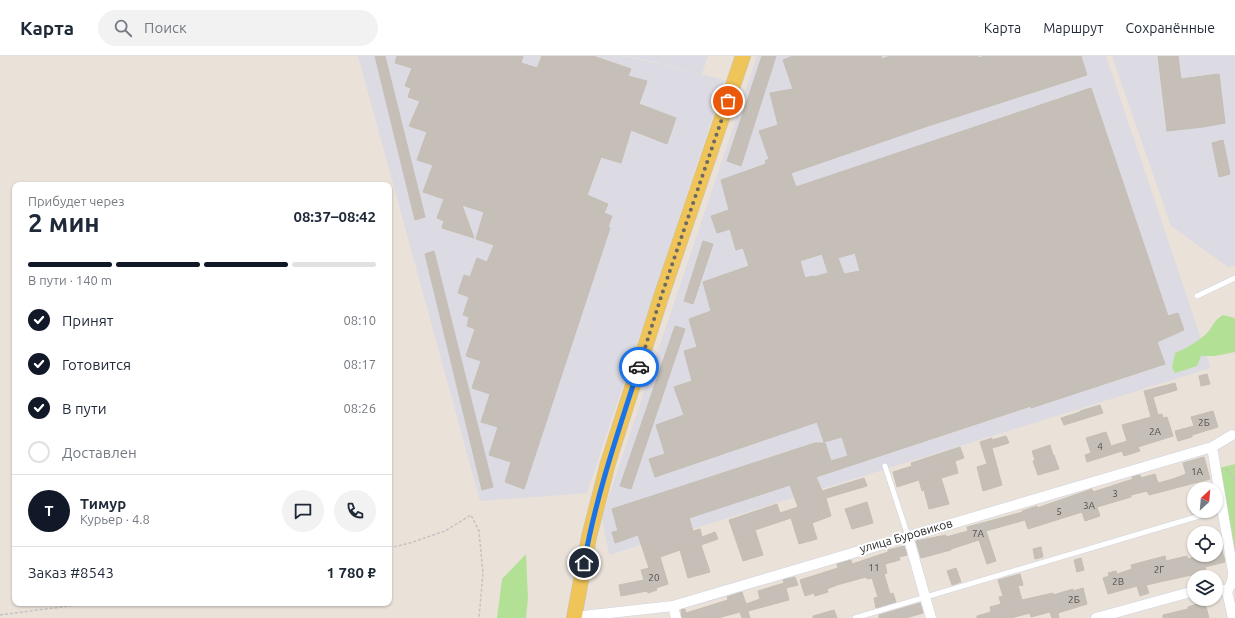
<!DOCTYPE html>
<html lang="ru">
<meta charset="utf-8">
<style>
body{margin:0;font-family:Ubuntu,sans-serif;background:#f2f2f3;color:#1f2937;height:100vh;display:flex;flex-direction:column;font-size:15px;white-space:nowrap}
*{box-sizing:border-box;margin:0}
p{font-size:13px;color:#747a83}
.icon{flex:none;width:22px;height:22px;fill:none;stroke:currentColor;stroke-width:2;stroke-linecap:round;stroke-linejoin:round}
.map{position:relative;flex:1;overflow:hidden}
.sheet{position:absolute;left:12px;top:126px;width:380px;height:424px;display:flex;flex-direction:column;background:#fff;border-radius:8px;box-shadow:0 1px 3px #0004}
.sheet>*{flex:none}
.needle{width:26px;rotate:26deg}
.fabs{position:absolute;left:1187px;top:426px;display:grid;gap:8px}
.fabs a{display:grid;place-items:center;width:36px;height:36px;border-radius:50%;background:#fff;box-shadow:0 1px 3px #0004;font-size:20px}
.pin{position:absolute;display:grid;place-items:center;width:34px;height:34px;color:#fff;margin:-17px;border:2px solid #fff;border-radius:50%;box-shadow:0 1px 4px #0007}
.courier{position:absolute;display:grid;place-items:center;width:40px;height:40px;margin:-20px;border:3px solid #1a73e8;border-radius:50%;background:#fff;color:#222;box-shadow:0 1px 5px #0007}
.headline em{font-style:normal;font-weight:600}
.headline div{display:flex;flex-direction:column-reverse}
.headline{display:flex;align-items:center;justify-content:space-between;height:68px;padding:0 16px}
h1{font-size:26px;font-weight:600;line-height:30px}
.bar{display:grid;grid-template-columns:repeat(4,1fr);gap:6px 4px;align-content:center;height:48px;padding:0 16px}
.bar i{height:5px;border-radius:3px;background:#e0e1e3}
.bar .selected{background:#111827}
.bar p{grid-column:span 4}
.line{display:flex;align-items:center;gap:10px;padding:0 16px;border-top:1px solid #e0e1e3}
.line div{flex:1}
.round{display:grid;place-items:center;flex:none;width:42px;height:42px;border-radius:21px;background:#f2f2f3}
ol{padding:0 16px;list-style:none}
li{display:flex;align-items:center;gap:12px;height:44px}
li p{margin-inline-start:auto}
li .icon{padding:4px;border-radius:50%;background:#111827;color:#fff;stroke-width:4}
li:last-child{color:#747a83}
li i{width:22px;height:22px;border:2px solid #e0e1e3;border-radius:50%}
header{display:flex;align-items:center;gap:24px;box-sizing:border-box;height:56px;padding:0 20px;background:#fff;border-bottom:1px solid #e0e1e3}
header strong{font-size:19px}
nav{display:flex;gap:22px;margin-inline-start:auto;font-size:14px}
.search{width:280px;height:36px;background:#f2f2f3;display:flex;align-items:center;gap:10px;box-sizing:border-box;padding:0 14px;border-radius:22px;color:#747a83;font-size:15px}
.map>svg:first-child{display:block}
.industrial{fill:#dcdae2}
.green{fill:#b2e195}
.building{fill:#c5bfb8;stroke:#c5beb3;fill-rule:evenodd}
.lines{fill:none;stroke-linecap:round;stroke-linejoin:round}
.lane-casing{stroke:#ced2e1;stroke-width:6}
.street-casing{stroke:#ced2e1;stroke-width:11}
.primary-casing{stroke:#c3c3c3;stroke-width:16}
.path{stroke:#c3c3c3;stroke-width:1.5;stroke-dasharray:3 2;stroke-linecap:butt}
.lane{stroke:#fff;stroke-width:5}
.street{stroke:#fff;stroke-width:10}
.primary{stroke:#efc459;stroke-width:15}
.done{stroke:#6b6865;stroke-width:4;stroke-dasharray:0 7.2}
.route{stroke:#1a73e8;stroke-width:5}
.labels{text-anchor:middle;stroke-width:4;stroke-linejoin:round;paint-order:stroke}
.number-label{font-size:10px;fill:#4e4d4b}
.street-label{font-size:12px;fill:#272727;stroke:#fff}
</style>
<header>
<strong>Карта</strong>
<div class="search"><svg class="icon" aria-label="search" viewBox="0 0 24 24"><circle cx="10" cy="10" r="6"/><path d="M15 15l6 6"/></svg>Поиск</div>
<nav><a>Карта</a><a>Маршрут</a><a>Сохранённые</a></nav>
</header>
<div class="map">
<svg width="1235" height="562" viewBox="0 0 1235 562">
<rect width="100%" height="100%" fill="#eae2d9"/>
<path class="industrial" d="M358,0H625L725,24L587,437L480,445Z
M629,0H708L702,18Z
M757,0H1106L1211,312L609,499L602,461Z
M1112,0H1235V210L1228,211L1171,170Z"/>
<path class="green" d="M1223,259L1235,262V296L1215,300H1201L1197,310L1175,317L1172,312L1175,297C1187,292 1199,285 1208,276C1214,269 1214,264 1223,259Z
M1235,408V501L1219,412Z
M526,498L528,543L526,562H497L502,523Z"/>
<path class="building" d="M375,0H385L425,161L415,164Z
M397,0H523L521,7L537,12L542,0H593L631,13L628,20L647,25L639,48L676,62L667,88L631,74L621,107L601,101L587,139L608,148L604,157L612,160L608,171L610,172L524,433L505,426L511,406L489,399L498,371L481,366L490,338L472,332L481,305L466,300L475,273L467,270L469,261L463,259L469,241L458,237L464,219L470,221L477,202L487,206L494,189L476,183L484,156L462,149L474,182L442,172L444,165L437,162L444,143L423,136L433,109L417,104L427,76L409,70L420,45L408,41L411,32L405,30L412,12L395,7Z
M762,0H776L741,110L727,105Z
M793,0H881L882,3L890,0H978V2L985,0H1081L1087,19L928,70L791,117L796,131L1091,32L1168,260L1178,257L1184,274L1157,286L1165,308L1031,352V350L816,421L822,435L864,422L867,430L826,442L831,460L812,467L817,483L799,488L791,462L755,474L763,499L743,505L729,464L777,448L780,457L798,451L790,429L689,462L693,475L700,473L702,481L715,476L718,483L701,489L710,516L688,522L680,494L660,501L668,528L656,532L657,534L648,537L647,535L621,540L619,529L644,524L641,514L649,512L638,479L615,487L612,476L618,475L612,453L815,387H825L831,405L848,400L842,381L824,386L817,366L655,421L649,403L665,398L656,369L684,359L674,331L692,325L684,295L697,291L689,263L711,255L703,226L749,210L743,192L736,194L730,173L717,177L711,160L729,154L721,124L766,108L765,105L769,103L759,75L778,69L770,37L793,33L783,4ZM855,197L860,215L844,218L838,202ZM822,198L828,217L814,221L813,220L805,222L800,205Z
M1158,0H1178L1181,23L1219,18L1225,67L1203,71L1167,75Z
M1223,84L1230,118L1219,121L1212,87Z
M703,185L713,188L693,248L684,245Z
M434,195L493,431L482,434L425,198Z
M675,270L685,273L631,433L620,430Z
M1207,318L1210,328L1201,330L1199,320Z
M1175,327L1177,334L1153,341L1158,359L1162,358L1163,362L1167,361L1173,380L1138,391L1140,395L1124,400L1122,395L1087,406L1085,399L1091,397L1086,382L1106,376L1111,390L1127,385L1122,369L1151,361L1144,335Z
M1100,349L1103,357L1064,369L1061,362L1080,356V355Z
M1213,355L1218,371L1192,379V381L1178,385L1175,375L1194,370L1191,361Z
M1006,380L1009,387L992,392L1002,429L983,435L977,411L987,408L980,386L992,382V384Z
M1050,389L1053,399H1054L1059,413L1038,419L1033,405L1035,404L1032,395Z
M960,391L964,402L955,405L958,417L941,422L949,448L929,453L924,434L922,435L919,424L897,431L893,416L912,410L911,407Z
M1204,401L1210,423L1149,439L1147,435L1131,439V441L1097,451L1100,460L1085,465L1082,456L1028,473L1025,464L986,475L996,505L987,508L979,484L951,493V494L921,502L916,485L946,479V481L968,475L967,471L1023,456L1022,455L1037,450V452L1092,433L1093,436L1133,423L1132,421L1140,419L1141,422L1155,418L1158,427L1173,423L1186,418L1183,407Z
M867,446L873,467L852,473L845,453Z
M1219,482L1225,506L1205,511L1208,521H1197L1196,518L1146,529L1149,537L1140,540L1137,530L1108,538L1103,522L1109,520L1108,517L1116,515L1117,518L1132,513L1131,509L1165,500L1166,505L1187,500L1188,503L1202,499H1216V483Z
M904,490L907,499L899,501L900,504L885,508L887,517L884,518L890,538L893,537L896,546L876,552L874,542L878,541L872,522L867,523L866,521L837,529L827,533L828,536L815,540L814,537L805,540L800,524L838,512L837,508L851,504L852,508L888,496V494Z
M1041,491L1043,501L1035,503L1033,493Z
M1081,502L1084,514L1077,516L1074,504Z
M956,512L961,526L952,529L947,515Z
M1020,518L1023,529L1018,530L1022,544L1053,537V539L1073,533V535L1083,532L1087,548L1058,557L1059,562H1052L1050,556L1031,561L1030,557L1011,562H977V560L991,556L990,551L1001,548L999,541L1003,540L998,524Z
M795,521L798,529L786,532L789,544L748,555L750,562H742L740,556L718,562H682L681,554L685,553L686,557L728,544L727,541L742,536L746,548L760,543L758,535L784,527L783,524Z
M920,547L923,557L906,562H879V559Z
M1200,547V548L1205,547L1209,562H1163V559L1188,553V551Z
M834,554L837,562H813V560Z"/>
<g class="lines">
<g class="lane-casing">
<path id="lane" d="M1197,240L1235,222
M885,410L908,480
M855,562L1223,453"/>
</g>
<g class="street-casing">
<path id="street" d="M1212,391L1233,516C1233,524 1232,528 1227,535L1233,562
M908,480L931,562
M1216,532L1227,535
M673,550L676,562
M574,561L673,550L1212,391L1232,379
M1096,562L1194,535"/>
</g>
<g class="primary-casing">
<path id="primary" d="M574,562L589,481L608,407L661,241L743,0"/>
</g>
<path class="path" d="M1226,413L1235,424
M389,492L410,487L445,475L471,459L479,475L483,517L479,562
M0,559L92,547"/>
<use href="#lane" class="lane"/>
<use href="#street" class="street"/>
<use href="#primary" class="primary"/>
</g>
<g class="lines">
<path class="done" d="M639,311L661,241L728,45"/>
<path class="route" d="M584,507C596,440 618,376 639,311"/>
</g>
<g class="labels">
<g class="number-label">
<text x="1204" y="370">2Б</text>
<text x="1155" y="379">2А</text>
<text x="1100" y="394">4</text>
<text x="1197" y="419">1А</text>
<text x="1115" y="441">3</text>
<text x="1089" y="453">3А</text>
<text x="1059" y="459">5</text>
<text x="978" y="481">7А</text>
<text x="874" y="515">11</text>
<text x="1159" y="517">2Г</text>
<text x="654" y="525">20</text>
<text x="1118" y="529">2В</text>
<text x="1074" y="547">2Б</text>
</g>
<g class="street-label">
<text transform="translate(906 480) rotate(-16)" y="4">улица Буровиков</text>
</g>
</g>
</svg>
<div class="fabs">
<a><svg class="needle" viewBox="-14 -14 28 28"><path d="M0-13l5 13h-10z" fill="#e53935"/><path d="M0 13l5-13h-10z" fill="#747a83"/></svg></a>
<a><svg class="icon" aria-label="locate" viewBox="0 0 24 24"><circle cx="12" cy="12" r="6"/><path d="M12 2v4M12 18v4M2 12h4M18 12h4"/></svg></a>
<a><svg class="icon" aria-label="layers" viewBox="0 0 24 24"><path d="M12 4l9 5-9 5-9-5zM3 14l9 5 9-5"/></svg></a>
</div>
<div class="pin" style="left:728px;top:45px;background:#ea580c"><svg class="icon" aria-label="bag" viewBox="0 0 24 24"><path d="M5 8h14l-1 12H6zM9 8a3 3 0 0 1 6 0"/></svg></div>
<div class="pin" style="left:584px;top:507px;background:#1f2937"><svg class="icon" aria-label="home" viewBox="0 0 24 24"><path d="M3 11l9-7 9 7M6 9v11h12V9"/></svg></div>
<div class="courier" style="left:639px;top:311px"><svg class="icon" aria-label="car" viewBox="0 0 24 24"><path d="M5 17H2v-5l4-1 3-4h7l3 4 3 1v5h-3M9 17h6M6 11h13"/><circle cx="7" cy="17" r="2"/><circle cx="17" cy="17" r="2"/></svg></div>
<section class="sheet">
<div class="headline"><div><h1>2 мин</h1><p>Прибудет через</p></div><em>08:37–08:42</em></div>
<div class="bar"><i class="selected"></i><i class="selected"></i><i class="selected"></i><i></i><p>В пути · 140 m</p></div>
<ol>
<li><svg class="icon" aria-label="check" viewBox="0 0 24 24"><path d="M5 12l5 5 9-10"/></svg>Принят<p>08:10</p></li>
<li><svg class="icon" aria-label="check" viewBox="0 0 24 24"><path d="M5 12l5 5 9-10"/></svg>Готовится<p>08:17</p></li>
<li><svg class="icon" aria-label="check" viewBox="0 0 24 24"><path d="M5 12l5 5 9-10"/></svg>В пути<p>08:26</p></li>
<li><i></i>Доставлен</li>
</ol>
<div class="line" style="height:72px"><b class="round" style="background:#111827;color:#fff">Т</b><div><b>Тимур</b><p>Курьер · 4.8</p></div><a class="round"><svg class="icon" aria-label="chat" viewBox="0 0 24 24"><path d="M4 5h16v11H9l-5 4z"/></svg></a><a class="round"><svg class="icon" aria-label="phone" viewBox="0 0 24 24"><path d="M5 4h4l2 5-3 2q2 4 5 5l2-3 5 2v4C11 20 4 13 5 4z"/></svg></a></div>
<div class="line" style="height:52px"><div>Заказ #8543</div><b>1 780 ₽</b></div>
</section>
</div>
